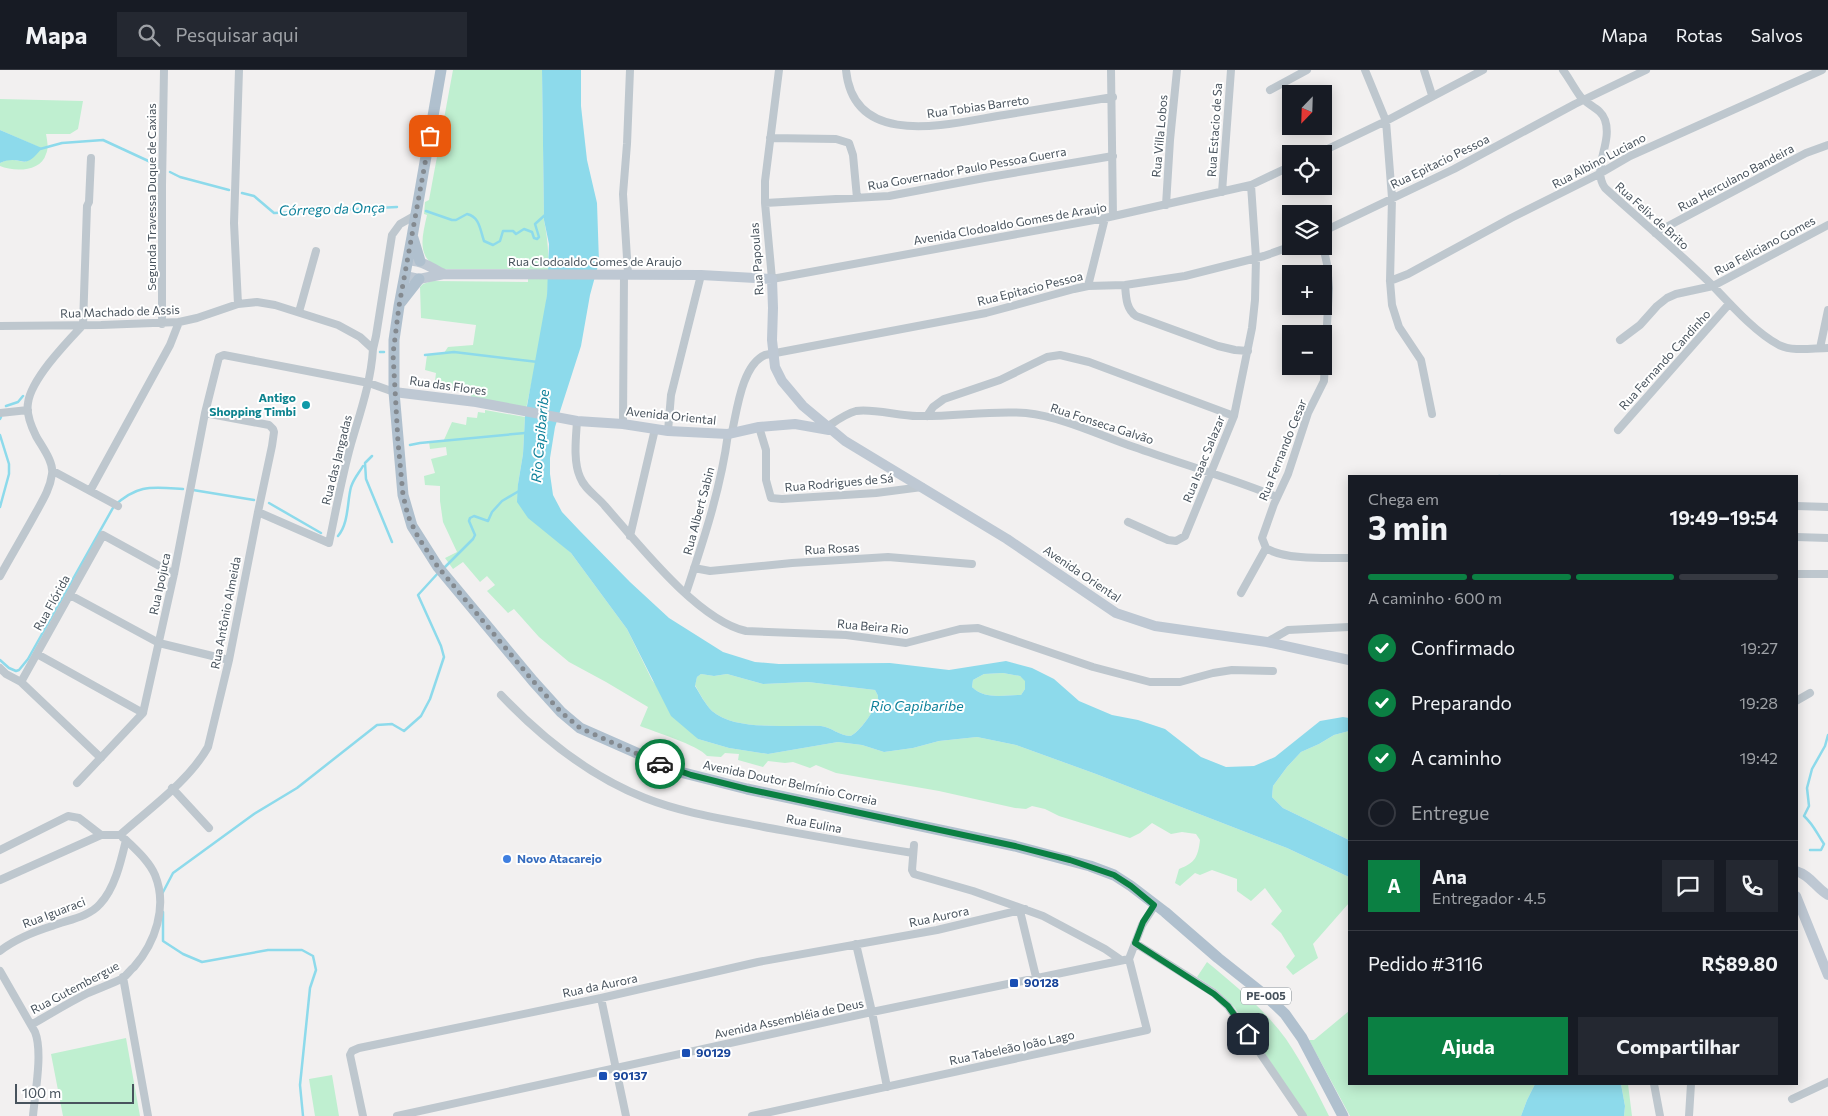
<!DOCTYPE html>
<html lang="pt">
<meta charset="utf-8">
<style>
body{margin:0;font-family:Commissioner,sans-serif;background:#242831;color:#f1f3f6;height:100vh;display:flex;flex-direction:column;font-size:19px;white-space:nowrap}
*{box-sizing:border-box;margin:0}
p{font-size:16px;color:#9ea1a6}
.icon{flex:none;width:28px;height:28px;fill:none;stroke:currentColor;stroke-width:2;stroke-linecap:round;stroke-linejoin:round}
.map{position:relative;flex:1;overflow:hidden}
.panel{position:absolute;left:1348px;top:405px;width:450px;height:610px;display:flex;flex-direction:column;background:#171b24;border-radius:0px;box-shadow:0 2px 12px #0003}
.panel>*{flex:none}
.needle{width:32px;rotate:203deg}
.controls{position:absolute;left:1282px;top:15px;display:grid;gap:10px}
.controls a{display:grid;place-items:center;width:50px;height:50px;border-radius:0px;background:#171b24;box-shadow:0 2px 12px #0003;font-size:25px}
.scale{position:absolute;left:15px;bottom:12px;width:119px;box-sizing:border-box;padding-left:5px;border:2px solid #48535d;border-top:0;font-size:14px;line-height:18px;white-space:nowrap;color:#48535d;-webkit-text-stroke:4px #fff;paint-order:stroke}
.pin{position:absolute;display:grid;place-items:center;width:42px;height:42px;color:#fff;margin:-21px;border-radius:10px;box-shadow:0 2px 8px #0006}
.courier{position:absolute;display:grid;place-items:center;width:50px;height:50px;margin:-25px;border:4px solid #0b8043;border-radius:50%;background:#fff;color:#222;box-shadow:0 1px 6px #0007}
.summary em{font-style:normal;font-weight:700}
.summary div{display:flex;flex-direction:column-reverse}
.summary{display:flex;align-items:center;justify-content:space-between;height:85px;padding:0 20px}
h1{font-size:32px;font-weight:700;line-height:38px}
.bar{display:grid;grid-template-columns:repeat(4,1fr);gap:8px 5px;align-content:center;height:60px;padding:0 20px}
.bar i{height:6px;border-radius:4px;background:#363941}
.bar .active{background:#0b8043}
.bar p{grid-column:span 4}
.line{display:flex;align-items:center;gap:12px;padding:0 20px;border-top:1px solid #363941}
.line div{flex:1}
.round{display:grid;place-items:center;flex:none;width:52px;height:52px;border-radius:0px;background:#242831}
ol{padding:0 20px;list-style:none}
li{display:flex;align-items:center;gap:15px;height:55px}
li p{margin-inline-start:auto}
li .icon{padding:5px;border-radius:50%;background:#0b8043;color:#fff;stroke-width:4}
li:last-child{color:#9ea1a6}
li i{width:28px;height:28px;border:2px solid #363941;border-radius:50%}
.cta{display:flex;gap:10px;margin-top:auto;padding:10px 20px}
.cta a{flex:1;height:58px;border-radius:0px;background:#0b8043;color:#fff;font-size:20px;font-weight:700;line-height:58px;text-align:center}
.cta a+a{background:#242831;color:#f1f3f6}
header{display:flex;align-items:center;gap:30px;box-sizing:border-box;height:70px;padding:0 25px;background:#171b24;border-bottom:1px solid #363941}
header strong{font-size:24px}
nav{display:flex;gap:28px;margin-inline-start:auto;font-size:18px}
.search{width:350px;height:45px;background:#242831;display:flex;align-items:center;gap:12px;box-sizing:border-box;padding:0 18px;border-radius:0px;color:#9ea1a6;font-size:19px}
.map>svg:first-child{display:block}
.green{fill:#bfefd0}
.water{fill:#8ddaeb;fill-rule:evenodd}
.lines{fill:none;stroke-linecap:round;stroke-linejoin:round}
.stream{stroke:#8ddaeb;stroke-width:2.5}
.street{stroke:#bec7ce;stroke-width:8}
.secondary{stroke:#bec8d3;stroke-width:10}
.primary{stroke:#b0c0ce;stroke-width:11}
.done{stroke:#848a90;stroke-width:5;stroke-dasharray:0 9}
.route{stroke:#0b8043;stroke-width:6}
.culture-dot{fill:#0f9aa8;stroke:#fff;stroke-width:2}
.shop-dot{fill:#3f7fe0;stroke:#fff;stroke-width:2}
.transit-dot{fill:#1a4fb4;stroke:#fff;stroke-width:2}
.labels{text-anchor:middle;stroke-width:4;stroke-linejoin:round;paint-order:stroke}
.shield{fill:#fff;stroke:#7f878e;stroke-width:1}
.shield-label{font-size:11px;font-weight:bold;fill:#48535d}
.street-label{font-size:12px;fill:#48535d;stroke:#fff}
.culture-label{font-size:12px;font-weight:bold;fill:#0d838f;stroke:#fff;text-anchor:end}
.shop-label{font-size:12px;font-weight:bold;fill:#366cbe;stroke:#fff;text-anchor:start}
.transit-label{font-size:12px;font-weight:bold;fill:#164399;stroke:#fff;text-anchor:start}
.water-label{font-size:14px;font-style:italic;fill:#0e819a;stroke:#fff}
</style>
<header>
<strong>Mapa</strong>
<div class="search"><svg class="icon" aria-label="search" viewBox="0 0 24 24"><circle cx="10" cy="10" r="6"/><path d="M15 15l6 6"/></svg>Pesquisar aqui</div>
<nav><a>Mapa</a><a>Rotas</a><a>Salvos</a></nav>
</header>
<div class="map">
<svg width="1828" height="1046" viewBox="0 0 1828 1046">
<rect width="100%" height="100%" fill="#f2f0f0"/>
<path class="green" d="M453,0H542L544,150C557,212 539,278 526,339L472,329L470,323L444,317V314L435,311L436,303L425,300L427,285L444,283L448,277L473,275L476,255L421,248L420,217L423,214L432,211L528,212V199H440C416,187 422,168 427,145L424,144L425,132L429,130Z
M0,29L83,31L78,59L70,64H46C47,70 49,78 46,84C41,102 14,102 0,96V93L9,89L25,92L41,78L0,60Z
M485,340L525,347L523,384L518,414L551,465L571,483L627,559L652,610L698,669L729,678L768,684L838,672L862,675L884,682L913,678L939,671L977,667L1016,675L1096,704L1287,778L1349,807V833L1313,874L1318,888L1293,905L1286,897L1295,886L1281,863L1271,854L1282,841L1265,818L1251,831L1237,821V809L1212,800L1200,805L1195,803L1180,816L1175,813L1179,799C1195,793 1198,787 1200,770L1196,764L1182,762L1171,764L1152,753L1140,763L1130,768L1059,746L1045,739L1032,736L1026,739L1015,738L939,721L836,703L816,695L810,698L793,692L785,693L768,691L763,697L738,690L739,684L725,683L721,687L707,686C698,675 655,662 640,656L648,637L606,612L569,592L539,567L514,539L508,543L487,521L495,515L487,506L480,512L463,492L453,499L445,488L457,482L443,452L440,431V416L425,415L424,406L435,403L431,389L447,385L446,377L430,379L429,372H443L452,352L466,355L467,347L477,348L478,342L485,343Z
M1003,603L1020,606L1026,611L1025,619L1021,625C1004,625 985,630 972,617L973,610L984,604Z
M701,604L714,606L727,604L763,614L808,612L875,620C876,622 878,625 878,627C879,635 858,665 850,666C840,666 831,657 821,656C791,654 736,662 712,641C705,634 700,624 695,615L697,607Z
M1349,661V770L1283,738L1272,727L1273,716L1287,697L1301,682L1319,674L1334,665Z
M1207,892C1235,915 1264,939 1286,969C1303,994 1316,1020 1329,1046H1306L1235,938L1217,920L1197,907Z
M1349,941V1014H1535L1527,1030L1521,1046H1350L1309,970H1314Z
M126,968L140,1046H63L51,984Z
M332,1005L339,1046H315L309,1009Z
M1621,1014H1628L1632,1046H1624L1625,1036Z"/>
<path class="water" d="M542,0H581V36L587,90L597,133L599,192L590,225L581,276L555,357L550,388V404L553,425L562,442L579,460L630,512L669,548L723,582L755,592L779,594L890,593L949,600L1006,591L1032,598L1054,609L1079,631L1112,645L1138,650L1165,659L1201,687L1226,697L1254,696L1275,687L1320,651L1343,647L1349,648V661L1334,665L1319,674L1301,682L1287,697L1273,716L1272,727L1283,738L1349,770V807L1287,778L1096,704L1016,675L977,667L939,671L913,678L884,682L862,675L838,672L768,684L729,678L698,669L671,646L627,559L571,483L528,448L517,432L518,414L523,384L525,347L547,225L549,174L544,150ZM1003,603L1020,606L1025,611V619L1021,625C1004,625 985,630 972,617L973,610L984,604ZM701,604L714,606L727,604L763,614L808,612L875,620C876,622 878,625 878,627C879,635 858,665 850,666C840,666 831,657 821,656C791,654 736,662 712,641C705,634 700,624 695,616L697,607Z
M0,60L42,78C22,104 23,83 0,93Z
M1535,1014H1621L1625,1036L1624,1046H1521L1527,1030Z"/>
<g class="lines">
<path class="stream" d="M40,79L62,73L103,70L157,95
M170,102L180,107L229,120
M242,123L254,126L274,143L397,137
M426,141L452,150H456L467,144C480,147 480,160 484,171L493,175L500,171L503,161H513L516,164L524,159L532,162L534,168L537,169L539,167L535,154L545,145
M380,282H384
M425,285L454,282L538,292
M6,336L18,332L23,326
M0,349L1,347
M0,365L9,394V404L0,437
M410,375L420,373L525,363
M372,386L365,393L366,409L392,472
M1499,406H1500
M193,420L254,430
M269,433L321,463
M338,466C349,453 347,432 351,417C354,408 359,403 363,396
M443,499L473,469L475,465L469,451L470,448L474,446L488,451L492,442L502,431L519,421
M0,590L9,598L16,601L19,600L28,589L114,436C138,414 151,417 183,419
M1810,780H1821L1824,774C1817,764 1814,755 1804,746L1809,736L1807,718L1812,699L1825,676L1828,665
M162,824L173,803L254,744L297,718L377,655L392,654L404,661L421,646L430,629L444,587L441,576L418,525L439,502
M163,842V871L183,884L202,892L268,880H302L313,886L316,900L310,918L300,1015L303,1046"/>
<path class="street" d="M779,0L765,111V133L772,209L1105,148L1251,115L1291,96
M846,0C854,81 951,53 1004,45C1040,39 1076,33 1113,27
M1111,0L1113,146
M1365,0L1386,51L1392,128L1390,211L1392,235L1399,257L1421,290L1432,344
M1424,0L1432,25
M1563,0C1569,8 1574,18 1580,26C1588,36 1601,38 1605,50C1613,73 1591,98 1605,118C1641,151 1679,182 1713,216C1731,235 1756,263 1779,275C1793,282 1813,278 1828,278
M1270,20L1307,0
M770,68L836,69L849,73L853,85L857,128
M1317,84L1386,51L1483,0
M1222,122L1231,0
M765,133L889,126L984,108L1113,86
M1166,135L1170,70L1177,0
M1324,161L1454,99L1575,34L1646,0
M1655,163L1806,83L1828,75
M1323,176L1327,194L1329,218L1324,311L1308,343L1288,404L1274,434L1262,468L1266,478C1284,490 1327,488 1349,488
M628,204L623,124L627,74L630,0
M1390,211L1408,204L1511,148L1599,104L1630,86L1822,0
M1125,215C1126,227 1126,239 1136,246L1218,276L1235,280L1248,281
M1088,216L1105,148
M238,234L234,153L239,0
M299,242L316,181
M162,254V115L164,0
M0,256L101,255L179,252L197,248L238,234L257,232L275,235L338,255L360,267L373,279C371,312 360,343 351,374C342,406 336,440 329,473L258,442
M1620,270L1640,255L1657,236L1667,228L1676,224L1713,216L1828,155
M1820,278L1828,240
M373,279L376,266L392,165L400,154L416,145
M0,343L28,340
M927,346L933,337L944,329L1000,310L1047,287L1060,285L1089,292L1234,346
M577,351C576,368 573,391 580,407C585,420 597,426 605,436C637,472 697,550 746,561L846,565L906,573L960,559L978,558L1093,597L1150,612H1180L1213,603L1232,600L1273,601
M623,354L624,204
M759,357L766,380V410L771,428L782,429L876,423L922,417
M827,357C836,351 845,344 856,341C872,338 899,346 917,346C953,347 991,340 1026,343C1063,347 1099,365 1134,377C1182,394 1230,408 1277,427
M1618,360L1729,234
M668,361L671,325L701,205
M732,362C737,340 742,295 765,285L986,243L1074,219L1088,216L1125,215L1185,206L1264,186L1292,176
M53,401L118,436
M90,421L170,275L179,252
M1796,436L1828,437
M1128,452L1168,470L1176,471L1185,466L1234,346L1252,258L1255,230L1256,188L1251,115
M630,466L655,359
M1796,467L1828,468
M694,498L710,501L792,493L888,487L972,494
M1796,504H1828
M0,506C11,486 23,466 34,446C41,433 50,420 52,404C54,392 42,377 36,366C31,356 26,344 28,333C31,309 67,272 83,255L87,136L89,132L91,88
M686,523C703,472 721,418 728,364
M1241,523L1266,478
M70,525L159,573L229,590
M1267,572L1288,560L1349,557
M37,584L143,643
M0,598L6,604L21,612L101,688
M21,612L103,465L174,504
M501,625C542,668 589,706 645,728C683,743 724,749 764,757C814,766 863,775 913,783
M1796,631L1810,623
M77,713L143,643L174,504L205,343L219,287L224,285L369,313L394,322
M172,718L209,758
M120,765C149,739 189,711 208,677L229,590L258,442L272,376L274,362L273,359L269,355L205,343
M914,775L912,800L914,804L973,821L1043,846L1105,879L1121,890
M0,780L68,746L79,748L101,765H120
M0,810L101,765
M1020,841L1036,907
M1135,873L1214,923L1228,936L1303,1046
M856,874L872,942L887,1017
M0,881C15,869 33,862 52,856C67,850 89,847 100,834C115,818 121,791 126,770L123,768
M0,901L35,962C43,982 35,1023 33,1046
M123,907L148,1046
M601,928L626,1046
M31,955C50,944 68,933 88,923C99,918 112,914 123,908C127,905 130,900 134,897C155,873 168,837 155,805C149,791 136,780 126,770
M1654,1014L1660,1046
M1792,1029L1828,1012
M363,1046L350,985L352,981L359,978L601,928L758,892L937,860L1025,839
M397,1046L872,942L1129,889
M752,1046L1147,960L1129,889L1142,855L1155,835
M1689,1046L1691,1014"/>
<path class="secondary" d="M413,191C424,191 434,200 444,204L701,205L772,209L773,238L772,270L775,297L782,311L803,336L845,371L1007,469L1116,543L1155,556L1267,572L1349,590
M405,206L419,209L444,204
M394,322L476,332L577,351L623,354L668,361L728,364L759,357L795,354L829,360
M1796,801C1810,805 1816,818 1828,825
M1796,826L1828,905"/>
<path class="primary" d="M441,0L412,167L399,236L394,270V322L403,425L412,456L438,497L533,611L561,642L580,658L680,702L747,719L1015,776L1090,796L1114,805L1131,816L1165,842L1218,888L1266,926L1285,944L1302,968L1343,1046
M413,168L420,191
M401,232L419,209"/>
</g>
<g class="lines">
<path class="done" d="M430,66L399,236L393,284L398,372L403,425L408,446L418,467L438,497L533,611L561,642L580,658L660,694"/>
<path class="route" d="M660,694L691,705L747,719L1015,776L1070,790L1114,805L1131,816L1154,835L1143,852L1135,873L1214,924L1228,936L1248,964"/>
</g>
<circle class="culture-dot" cx="306" cy="335" r="5"/>
<circle class="shop-dot" cx="507" cy="789" r="5"/>
<g class="transit-dot">
<rect x="1009" y="908" width="10" height="10" rx="2.5"/>
<rect x="681" y="978" width="10" height="10" rx="2.5"/>
<rect x="598" y="1001" width="10" height="10" rx="2.5"/>
</g>
<g class="labels">
<rect class="shield" x="1241" y="917.5" width="50" height="17" rx="4"/>
<g class="shield-label">
<text x="1266" y="930">PE-005</text>
</g>
<g class="street-label">
<text transform="translate(978 37) rotate(-8)" y="4">Rua Tobias Barreto</text>
<text transform="translate(1215 60) rotate(-86)" y="4">Rua Estacio de Sa</text>
<text transform="translate(1160 66) rotate(-85)" y="4">Rua Villa Lobos</text>
<text transform="translate(1599 91) rotate(-28)" y="4">Rua Albino Luciano</text>
<text transform="translate(1440 92) rotate(-26)" y="4">Rua Epitacio Pessoa</text>
<text transform="translate(967 99) rotate(-10)" y="4">Rua Governador Paulo Pessoa Guerra</text>
<text transform="translate(1736 108) rotate(-28)" y="4">Rua Herculano Bandeira</text>
<text transform="translate(152 127) rotate(-90)" y="4">Segunda Travessa Duque de Caxias</text>
<text transform="translate(1652 146) rotate(42)" y="4">Rua Felix de Brito</text>
<text transform="translate(1010 154) rotate(-10)" y="4">Avenida Clodoaldo Gomes de Araujo</text>
<text transform="translate(1765 176) rotate(-28)" y="4">Rua Feliciano Gomes</text>
<text transform="translate(757 189) rotate(-94)" y="4">Rua Papoulas</text>
<text x="595" y="196">Rua Clodoaldo Gomes de Araujo</text>
<text transform="translate(1030 219) rotate(-14)" y="4">Rua Epitacio Pessoa</text>
<text transform="translate(120 242) rotate(-2)" y="4">Rua Machado de Assis</text>
<text transform="translate(1665 290) rotate(-48)" y="4">Rua Fernando Candinho</text>
<text transform="translate(448 316) rotate(8)" y="4">Rua das Flores</text>
<text transform="translate(671 346) rotate(6)" y="4">Avenida Oriental</text>
<text transform="translate(1102 354) rotate(18)" y="4">Rua Fonseca Galvão</text>
<text transform="translate(1283 380) rotate(-68)" y="4">Rua Fernando Cesar</text>
<text transform="translate(1204 389) rotate(-68)" y="4">Rua Isaac Salazar</text>
<text transform="translate(337 390) rotate(-76)" y="4">Rua das Jangadas</text>
<text transform="translate(839 413) rotate(-5)" y="4">Rua Rodrigues de Sá</text>
<text transform="translate(699 441) rotate(-75)" y="4">Rua Albert Sabin</text>
<text transform="translate(832 479) rotate(-3)" y="4">Rua Rosas</text>
<text transform="translate(1082 504) rotate(34)" y="4">Avenida Oriental</text>
<text transform="translate(160 514) rotate(-78)" y="4">Rua Ipojuca</text>
<text transform="translate(52 533) rotate(-61)" y="4">Rua Flórida</text>
<text transform="translate(226 543) rotate(-79)" y="4">Rua Antônio Almeida</text>
<text transform="translate(873 557) rotate(5)" y="4">Rua Beira Rio</text>
<text transform="translate(790 713) rotate(12)" y="4">Avenida Doutor Belmínio Correia</text>
<text transform="translate(814 754) rotate(11)" y="4">Rua Eulina</text>
<text transform="translate(54 843) rotate(-21)" y="4">Rua Iguaraci</text>
<text transform="translate(939 847) rotate(-12)" y="4">Rua Aurora</text>
<text transform="translate(600 916) rotate(-12)" y="4">Rua da Aurora</text>
<text transform="translate(75 918) rotate(-28)" y="4">Rua Gutembergue</text>
<text transform="translate(789 949) rotate(-12)" y="4">Avenida Assembléia de Deus</text>
<text transform="translate(1012 978) rotate(-12)" y="4">Rua Tabeleão João Lago</text>
</g>
<g class="culture-label">
<text x="296" y="332">Antigo<tspan x="296" dy="14">Shopping Timbi</tspan></text>
</g>
<g class="shop-label">
<text x="517" y="793">Novo Atacarejo</text>
</g>
<g class="transit-label">
<text x="1024" y="917">90128</text>
<text x="696" y="987">90129</text>
<text x="613" y="1010">90137</text>
</g>
<g class="water-label">
<text transform="translate(332 139) rotate(-2)" y="5">Córrego da Onça</text>
<text transform="translate(540 366) rotate(-85)" y="5">Rio Capibaribe</text>
<text x="917" y="641">Rio Capibaribe</text>
</g>
</g>
</svg>
<div class="controls">
<a><svg class="needle" viewBox="-14 -14 28 28"><path d="M0-13l5 13h-10z" fill="#e53935"/><path d="M0 13l5-13h-10z" fill="#9ea1a6"/></svg></a>
<a><svg class="icon" aria-label="locate" viewBox="0 0 24 24"><circle cx="12" cy="12" r="6"/><path d="M12 2v4M12 18v4M2 12h4M18 12h4"/></svg></a>
<a><svg class="icon" aria-label="layers" viewBox="0 0 24 24"><path d="M12 4l9 5-9 5-9-5zM3 14l9 5 9-5"/></svg></a>
<a>+</a>
<a>−</a>
</div>
<div class="scale">100 m</div>
<div class="pin" style="left:430px;top:66px;background:#ea580c"><svg class="icon" aria-label="bag" viewBox="0 0 24 24"><path d="M5 8h14l-1 12H6zM9 8a3 3 0 0 1 6 0"/></svg></div>
<div class="pin" style="left:1248px;top:964px;background:#1f2937"><svg class="icon" aria-label="home" viewBox="0 0 24 24"><path d="M3 11l9-7 9 7M6 9v11h12V9"/></svg></div>
<div class="courier" style="left:660px;top:694px"><svg class="icon" aria-label="car" viewBox="0 0 24 24"><path d="M5 17H2v-5l4-1 3-4h7l3 4 3 1v5h-3M9 17h6M6 11h13"/><circle cx="7" cy="17" r="2"/><circle cx="17" cy="17" r="2"/></svg></div>
<section class="panel">
<div class="summary"><div><h1>3 min</h1><p>Chega em</p></div><em>19:49–19:54</em></div>
<div class="bar"><i class="active"></i><i class="active"></i><i class="active"></i><i></i><p>A caminho · 600 m</p></div>
<ol>
<li><svg class="icon" aria-label="check" viewBox="0 0 24 24"><path d="M5 12l5 5 9-10"/></svg>Confirmado<p>19:27</p></li>
<li><svg class="icon" aria-label="check" viewBox="0 0 24 24"><path d="M5 12l5 5 9-10"/></svg>Preparando<p>19:28</p></li>
<li><svg class="icon" aria-label="check" viewBox="0 0 24 24"><path d="M5 12l5 5 9-10"/></svg>A caminho<p>19:42</p></li>
<li><i></i>Entregue</li>
</ol>
<div class="line" style="height:90px"><b class="round" style="background:#0b8043;color:#fff">A</b><div><b>Ana</b><p>Entregador · 4.5</p></div><a class="round"><svg class="icon" aria-label="chat" viewBox="0 0 24 24"><path d="M4 5h16v11H9l-5 4z"/></svg></a><a class="round"><svg class="icon" aria-label="phone" viewBox="0 0 24 24"><path d="M5 4h4l2 5-3 2q2 4 5 5l2-3 5 2v4C11 20 4 13 5 4z"/></svg></a></div>
<div class="line" style="height:65px"><div>Pedido #3116</div><b>R$89.80</b></div>
<div class="cta"><a>Ajuda</a><a>Compartilhar</a></div>
</section>
</div>
